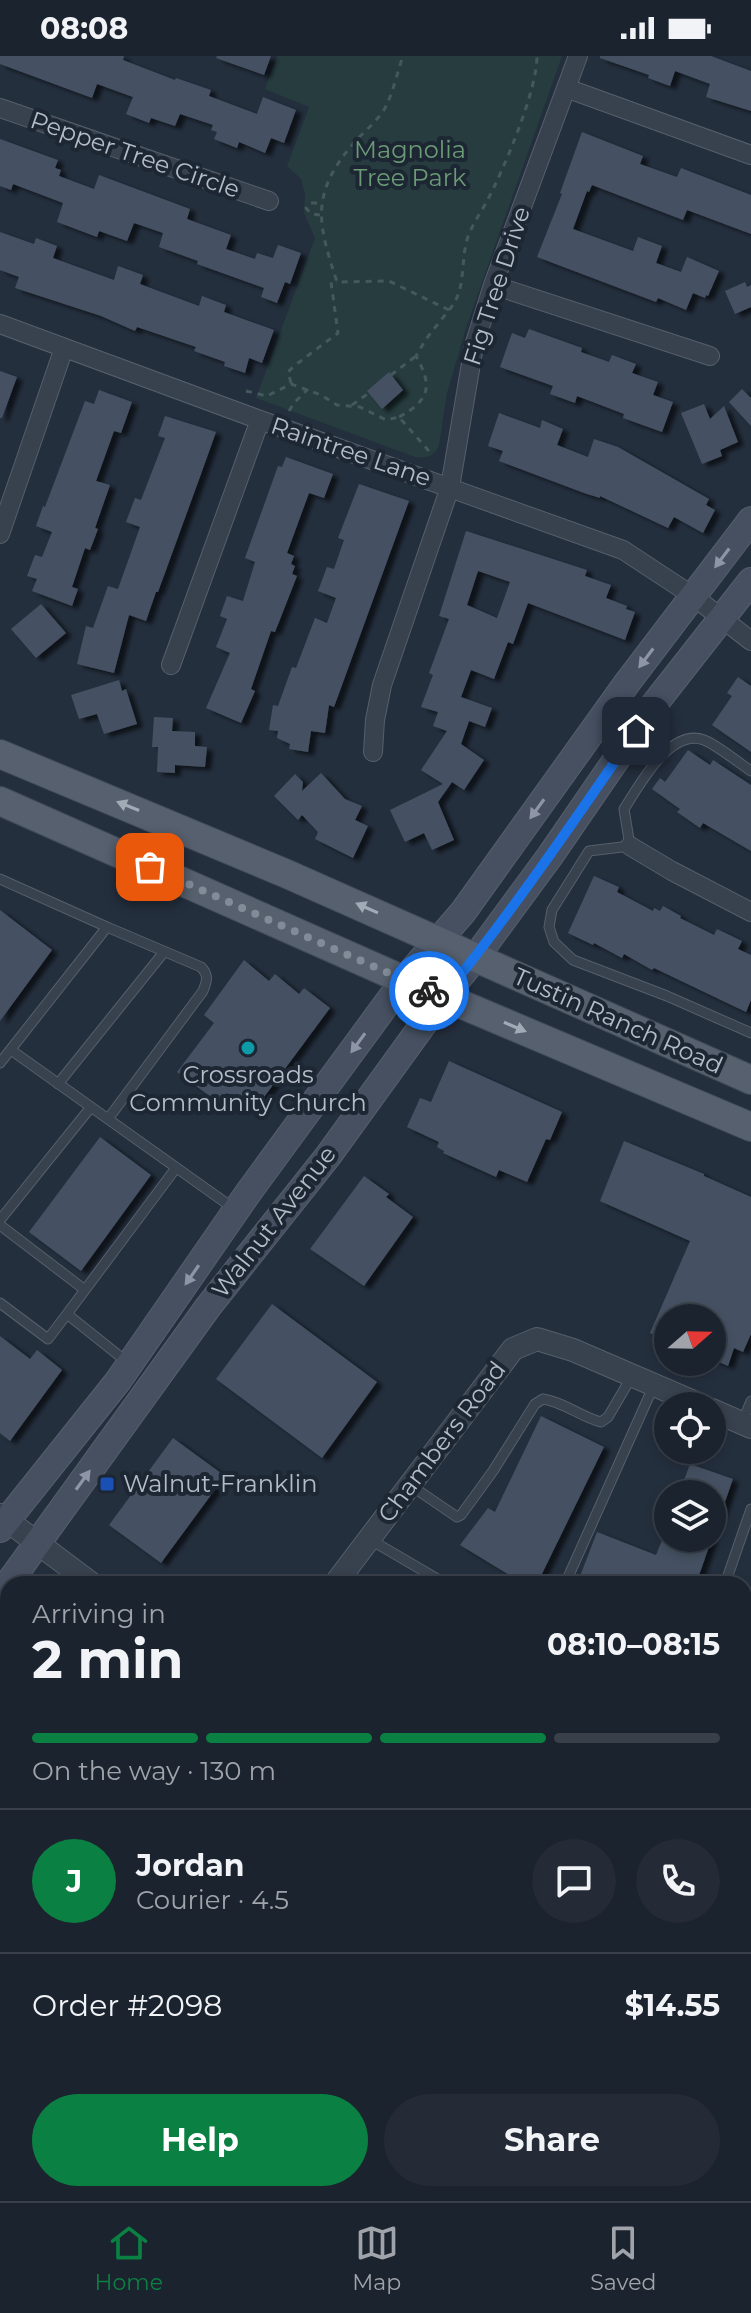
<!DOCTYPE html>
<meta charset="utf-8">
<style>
body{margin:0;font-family:Montserrat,sans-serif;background:#242b36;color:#f1f3f6;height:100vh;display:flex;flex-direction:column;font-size:30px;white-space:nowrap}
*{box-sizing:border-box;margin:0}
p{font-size:26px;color:#a0a4aa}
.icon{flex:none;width:44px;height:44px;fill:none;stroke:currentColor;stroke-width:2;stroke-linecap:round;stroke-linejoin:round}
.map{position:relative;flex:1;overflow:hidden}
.side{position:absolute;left:0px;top:1520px;width:752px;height:626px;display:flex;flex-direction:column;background:#1b232e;border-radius:24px 24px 0 0;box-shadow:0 4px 12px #0003,0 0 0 2px #39404a}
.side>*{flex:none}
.needle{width:52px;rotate:70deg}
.buttons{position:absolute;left:654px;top:1248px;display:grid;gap:16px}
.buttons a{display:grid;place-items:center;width:72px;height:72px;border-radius:50%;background:#1b232e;box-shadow:0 4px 12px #0003,0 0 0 2px #39404a;font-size:40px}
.pin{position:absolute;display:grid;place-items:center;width:68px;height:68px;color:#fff;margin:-34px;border-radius:16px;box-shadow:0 4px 12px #0006}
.courier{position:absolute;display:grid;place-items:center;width:80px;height:80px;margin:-40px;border:6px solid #1a73e8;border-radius:50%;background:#fff;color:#222;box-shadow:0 2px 10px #0007}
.head em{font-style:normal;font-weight:700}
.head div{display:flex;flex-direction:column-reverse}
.head{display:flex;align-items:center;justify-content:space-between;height:136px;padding:0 32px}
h1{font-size:52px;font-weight:700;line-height:60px}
.bar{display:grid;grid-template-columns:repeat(4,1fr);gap:12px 8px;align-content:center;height:96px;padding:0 32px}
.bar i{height:10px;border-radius:6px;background:#39404a}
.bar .on{background:#0b8043}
.bar p{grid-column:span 4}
.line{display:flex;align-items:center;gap:20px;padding:0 32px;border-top:2px solid #39404a}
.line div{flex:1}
.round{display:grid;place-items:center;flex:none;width:84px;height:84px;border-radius:42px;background:#242b36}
.action{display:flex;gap:16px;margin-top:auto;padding:16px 32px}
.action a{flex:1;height:92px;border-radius:48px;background:#0b8043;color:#fff;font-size:32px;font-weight:700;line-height:92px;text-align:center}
.action a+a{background:#242b36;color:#f1f3f6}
.status{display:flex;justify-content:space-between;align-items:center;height:56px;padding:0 40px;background:#1b232e;direction:ltr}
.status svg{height:22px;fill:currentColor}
.tabs{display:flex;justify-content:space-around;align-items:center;height:112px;border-top:2px solid #39404a;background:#1b232e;font-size:22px;color:#a0a4aa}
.tabs a{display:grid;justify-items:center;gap:4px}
.tabs .on{color:#0b8043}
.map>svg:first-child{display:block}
.green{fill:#263c3f}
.building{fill:#455162;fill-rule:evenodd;filter:url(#shadow)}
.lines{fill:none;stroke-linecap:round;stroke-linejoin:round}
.service-casing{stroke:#565f6c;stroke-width:11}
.minor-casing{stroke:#565f6c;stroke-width:20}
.tertiary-casing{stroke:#565f6c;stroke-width:24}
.secondary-casing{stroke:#565f6c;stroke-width:28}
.primary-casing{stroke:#414a57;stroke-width:30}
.path{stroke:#44595c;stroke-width:3;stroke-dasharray:6 6;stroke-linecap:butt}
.service{stroke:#38414e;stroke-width:9}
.minor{stroke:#38414e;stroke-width:18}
.tertiary{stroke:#38414e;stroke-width:22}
.secondary{stroke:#465061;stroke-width:26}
.primary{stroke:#56606e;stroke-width:28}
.oneway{fill:#8e96a5}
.oneway2{fill:#a1aab7}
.done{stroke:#828b98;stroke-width:8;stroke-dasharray:0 14.4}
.route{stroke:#1a73e8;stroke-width:10}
.culture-dot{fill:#0f9aa8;stroke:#1d2633;stroke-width:3}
.transit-dot{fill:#1a4fb4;stroke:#1d2633;stroke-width:3}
.labels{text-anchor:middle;stroke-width:8;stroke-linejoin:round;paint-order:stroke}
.park-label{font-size:24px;fill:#6b9a76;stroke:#1d2633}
.street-label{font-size:24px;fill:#b4bcc9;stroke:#1d2633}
.poi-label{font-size:24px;fill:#b4bcc9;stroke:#1d2633}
</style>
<div class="status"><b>08:08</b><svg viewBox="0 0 49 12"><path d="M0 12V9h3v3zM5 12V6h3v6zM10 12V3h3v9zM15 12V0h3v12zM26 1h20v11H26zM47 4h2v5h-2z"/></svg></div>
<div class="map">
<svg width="751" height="2145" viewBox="0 0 751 2145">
<defs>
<filter id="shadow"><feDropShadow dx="6" dy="3.5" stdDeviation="2" flood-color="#0009"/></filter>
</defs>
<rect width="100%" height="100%" fill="#242f3e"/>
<path class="green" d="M277,0H562L467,269L447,337L439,389C435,401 426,402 415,401L256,342L315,182L304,157L305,138L301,123L287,110L309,51L265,33Z"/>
<path class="building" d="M0,0H124L123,4L175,24L176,22L211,34L209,40L257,58L263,41L296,54L284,87L271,82L265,97L239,86L237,92L214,83L217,76L211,74L213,69L180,58L175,70L151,62L149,67L126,58L133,41L97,28L92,42L0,8Z
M217,0H271L264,19L216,2Z
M600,0H711L751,15V55L706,41L710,28L675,15L670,30L648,22L649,19L600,2Z
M582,76L643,100L640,108L677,121L681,112L751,139V178L687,154L683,164L592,129L589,136L587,135L573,173L633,195L638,181L662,190L656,207L681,216L687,201L719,215L708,240L706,239L705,242L693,237L686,254L658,242L656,246L537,201L562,138L560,137Z
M0,83L58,104L55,112L61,114L59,120L94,133L99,119L190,153L187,163L231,179L226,193L255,203L257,197L273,202L278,189L301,197L290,228L285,226L277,247L261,241L264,232L197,208L198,205L159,191L163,177L134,167L127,185L99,175L97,181L57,166L63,147L13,128L11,134L0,130Z
M0,176L34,188L36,182L57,190L53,202L114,224L118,210L143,219L140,228L199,250L202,240L226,249L224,256L274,274L262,307L249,302L245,317L224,310L225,306L194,295L196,291L137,271L135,275L101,260L15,232L19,221L0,214Z
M745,226L747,231L751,229V251L735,258L725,235Z
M529,273L582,292L581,296L609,306L612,299L636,308L632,317L658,326L653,339L673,346L662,376L623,362L624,358L577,340L575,347L550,338L553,330L500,311L512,277L525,282Z
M0,315L17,321L2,362H0Z
M389,316L403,334L382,353L367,335Z
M742,333L751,342V370L729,346Z
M99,334L132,346L121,377L114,375L96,425L110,429L95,472L98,473L90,494L85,492L72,531L78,533L72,550L32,535L37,523L27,520L35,499L42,501L52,476L36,470L43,450L45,451L85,345L94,348Z
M704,348L710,363L724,350L738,386L720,394L722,400L702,408L681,357Z
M499,357L540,372L542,364L563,373L557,389L588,401L594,383L618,391L709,443L706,449L715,454L703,477L674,461L668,472L600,440V442L584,437L499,405L503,395L488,390Z
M165,360L216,376L201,418L158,536H156L146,565L129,559L114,617L77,608L86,570L93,572L108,530L118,533L140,471L126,466L135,442L141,444L165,382L158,380Z
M286,401L333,418L324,442L309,437L287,497L294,500L291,508L295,510L292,518L297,520L275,576L271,575L251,633L255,635L241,667L206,652L230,597L216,591L227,563L220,560L227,540L243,545L255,506L245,502L278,410L282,411Z
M359,428L409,445L334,651L329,649L325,677L311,675L308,696L289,693L290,688L277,682L278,675L269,674L273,649L278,650L292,611L296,612L315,562L327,567L336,542L318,535L327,511L334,513L344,484L338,482Z
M466,475L587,514L585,520L611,529L606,542L627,550L626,553L635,556L625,584L528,547L513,588L508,586L494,623L471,614L461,641L492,652L485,671L469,665L461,688L484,704L464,734L452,726L438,746L454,784L432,794L424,777L405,786L390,754L443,728L421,714L447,675L433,670L438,656L421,651L433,619L429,617L449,563L439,560ZM478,515L510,526L497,562L467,549Z
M41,548L66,577L36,602L11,573Z
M738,621L751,630V696L712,669L732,640L727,637Z
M119,624L122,635L126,633L137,668L104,678L97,658L79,663L71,639Z
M154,661L173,662L172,675L195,676V690L207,691L205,711L175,709V717L157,716L158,691H152Z
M688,694L710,709L713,704L751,729V795L703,767L700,772L677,756L680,753L652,733L660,722L665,726Z
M321,717L345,743L362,750L355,764L368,770L353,802L315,783L318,776L302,759L298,764L274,740L295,718L303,726L302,735Z
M594,820L619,831L617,836L653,855L654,852L660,855L663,850L681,860L680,862L714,879L717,873L742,885L738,893L751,899V944L746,956L654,912L652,914L624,898L622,902L594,887L593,889L568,877Z
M0,854L52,894L0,965Z
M244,904L269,925L275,918L299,938L304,932L330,952L253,1056L227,1037L219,1047L177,1016L214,967L204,959Z
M449,1005L562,1056L550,1084L546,1083L527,1126L499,1114L496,1121L443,1097L444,1095L437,1091L439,1086L407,1071L420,1042L431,1046Z
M100,1081L151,1119L81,1215L29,1176Z
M624,1085L704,1118V1120L751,1141V1278L743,1296L734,1292L728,1310L712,1303V1262H668V1284L650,1277L690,1185L600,1145Z
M364,1120L389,1138L386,1141L413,1161L364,1230L310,1193Z
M272,1248L377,1326L322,1402L216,1323Z
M0,1280L30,1303L37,1294L62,1314L10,1385L0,1377Z
M541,1360L604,1391L537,1528H524L460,1489L488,1452L495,1456Z
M173,1382L225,1420L161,1507L109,1469Z
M690,1408L733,1423L714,1477H712V1438H679Z
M597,1476L656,1499L663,1482H712L696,1528H577Z"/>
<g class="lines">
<g class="service-casing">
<path id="service" d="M751,715C739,707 717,689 704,684C670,671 639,730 624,753L630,790L589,795L552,854L549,871L554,886L573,904L667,940L751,977
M0,823L107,871L0,1007
M107,871L201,911C209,919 207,925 203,935L108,1063
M11,994L233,1152
M58,1028L164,896
M0,1164L91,1051
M0,1169L85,1234
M0,1247L48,1283L67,1258L127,1306
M67,1258L176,1112
M742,1367L751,1345
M410,1429L457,1461L461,1459L493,1415L535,1348L543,1343C564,1346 581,1361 601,1366L608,1361L632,1320
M369,1483L446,1528
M565,1528L654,1329
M725,1528L751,1453
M744,1591L751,1593
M0,1645L8,1634
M744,1672L751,1675
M0,1724L8,1726
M744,1820L751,1799
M0,1902L8,1904
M744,1936L751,1938"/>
</g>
<g class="minor-casing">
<path id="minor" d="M566,32L751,99
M0,52L269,145
M493,229L710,300
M0,268L260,364L623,494L693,540L751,585
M0,478L64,292
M171,609L260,364
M373,696L375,664L382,629L450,431L474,290L493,229L578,0
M630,790L672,815L751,856
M744,1877L751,1878"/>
</g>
<g class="tertiary-casing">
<path id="tertiary" d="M712,1354L751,1371
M0,1459L92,1528
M335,1528L513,1293L537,1283L573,1294L703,1350"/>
</g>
<g class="secondary-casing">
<path id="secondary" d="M0,1473L118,1325L248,1137L404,924L463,856L627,627L751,464
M0,1539L208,1251L328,1100L443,941L475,902L550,800L653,650L751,525"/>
</g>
<g class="primary-casing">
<path id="primary" d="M0,698L287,818L751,1024
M0,745L404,924L751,1071"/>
</g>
<path class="path" d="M320,159L311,158L306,152L311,147H321
M449,254C468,233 459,203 469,178C474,166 481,156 487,145C504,113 537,35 537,0
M391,319L416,300
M291,327L288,316L294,310L338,277L331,226H337
M246,335L267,340L291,328L321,339L337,349L360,351L386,364L399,361L428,394L431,400
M352,349L369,337
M289,355L294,347L308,333
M399,361C430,344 433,330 416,300L426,283L449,254L389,225L337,226C318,168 310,139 352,89C362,77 377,66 385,52C393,37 397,17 403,0"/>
<use href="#service" class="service"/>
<use href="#minor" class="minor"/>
<use href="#tertiary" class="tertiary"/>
<use href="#secondary" class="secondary"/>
<use href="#primary" class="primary"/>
</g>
<defs><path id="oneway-solid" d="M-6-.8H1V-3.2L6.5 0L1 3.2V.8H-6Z" transform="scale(2)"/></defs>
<g class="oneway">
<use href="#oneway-solid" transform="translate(722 502) rotate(127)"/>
<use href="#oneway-solid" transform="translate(646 602) rotate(127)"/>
<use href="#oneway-solid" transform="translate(537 753) rotate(126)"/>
<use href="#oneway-solid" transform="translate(358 987) rotate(126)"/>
<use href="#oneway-solid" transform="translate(192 1219) rotate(125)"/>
<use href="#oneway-solid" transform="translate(83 1424) rotate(-54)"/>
</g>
<g class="oneway2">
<use href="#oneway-solid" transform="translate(128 750) rotate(-158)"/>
<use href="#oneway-solid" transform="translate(367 852) rotate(-156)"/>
<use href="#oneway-solid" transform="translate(515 971) rotate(23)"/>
</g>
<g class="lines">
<path class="done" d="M150,811L429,935"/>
<path class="route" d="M429,935L443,941C512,856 574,765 636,675"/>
</g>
<circle class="culture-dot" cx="248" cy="992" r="8"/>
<rect class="transit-dot" x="99" y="1420" width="16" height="16" rx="4"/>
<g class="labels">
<g class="park-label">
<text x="410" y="102">Magnolia<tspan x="410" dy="28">Tree Park</tspan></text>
</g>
<g class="street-label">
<text transform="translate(135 99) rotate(19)" y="8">Pepper Tree Circle</text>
<text transform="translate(497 230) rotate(-72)" y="8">Fig Tree Drive</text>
<text transform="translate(351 396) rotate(19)" y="8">Raintree Lane</text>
<text transform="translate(618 965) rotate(24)" y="8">Tustin Ranch Road</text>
<text transform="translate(274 1166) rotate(-52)" y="8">Walnut Avenue</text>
<text transform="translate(442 1386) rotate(-53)" y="8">Chambers Road</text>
</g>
<g class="poi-label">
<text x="248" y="1027">Crossroads<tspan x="248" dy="28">Community Church</tspan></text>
<text x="123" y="1436" text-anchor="start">Walnut-Franklin</text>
</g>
</g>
</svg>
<div class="buttons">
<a><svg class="needle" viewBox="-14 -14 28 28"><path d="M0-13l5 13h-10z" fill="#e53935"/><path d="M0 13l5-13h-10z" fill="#a0a4aa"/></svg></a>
<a><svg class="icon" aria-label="locate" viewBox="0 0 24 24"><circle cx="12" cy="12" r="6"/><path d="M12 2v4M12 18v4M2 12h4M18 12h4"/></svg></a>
<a><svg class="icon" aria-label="layers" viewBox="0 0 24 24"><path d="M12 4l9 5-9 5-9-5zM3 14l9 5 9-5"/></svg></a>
</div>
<div class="pin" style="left:150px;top:811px;background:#ea580c"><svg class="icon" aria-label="bag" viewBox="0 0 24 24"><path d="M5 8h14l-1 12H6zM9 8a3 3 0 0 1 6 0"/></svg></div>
<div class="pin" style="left:636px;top:675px;background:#1f2937"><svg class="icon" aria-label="home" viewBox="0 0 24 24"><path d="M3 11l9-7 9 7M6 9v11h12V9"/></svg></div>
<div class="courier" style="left:429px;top:935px"><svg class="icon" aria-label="bike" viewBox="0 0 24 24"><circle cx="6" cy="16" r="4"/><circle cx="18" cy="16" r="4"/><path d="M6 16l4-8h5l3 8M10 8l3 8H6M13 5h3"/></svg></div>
<section class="side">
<div class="head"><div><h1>2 min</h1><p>Arriving in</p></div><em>08:10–08:15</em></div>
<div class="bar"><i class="on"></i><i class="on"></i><i class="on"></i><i></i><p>On the way · 130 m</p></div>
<div class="line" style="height:144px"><b class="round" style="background:#0b8043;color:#fff">J</b><div><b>Jordan</b><p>Courier · 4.5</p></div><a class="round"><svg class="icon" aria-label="chat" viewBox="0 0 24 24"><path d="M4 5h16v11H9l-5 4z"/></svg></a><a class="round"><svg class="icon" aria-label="phone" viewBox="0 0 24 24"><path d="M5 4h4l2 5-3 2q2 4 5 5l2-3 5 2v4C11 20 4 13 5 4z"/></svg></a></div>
<div class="line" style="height:104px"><div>Order #2098</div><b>$14.55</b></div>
<div class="action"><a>Help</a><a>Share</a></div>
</section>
</div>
<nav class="tabs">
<a class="on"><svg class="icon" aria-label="home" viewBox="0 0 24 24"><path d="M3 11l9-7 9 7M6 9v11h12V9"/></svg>Home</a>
<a><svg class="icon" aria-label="map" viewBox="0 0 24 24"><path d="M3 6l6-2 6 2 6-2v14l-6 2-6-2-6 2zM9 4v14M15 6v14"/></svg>Map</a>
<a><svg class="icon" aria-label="saved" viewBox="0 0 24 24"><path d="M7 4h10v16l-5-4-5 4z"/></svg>Saved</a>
</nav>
